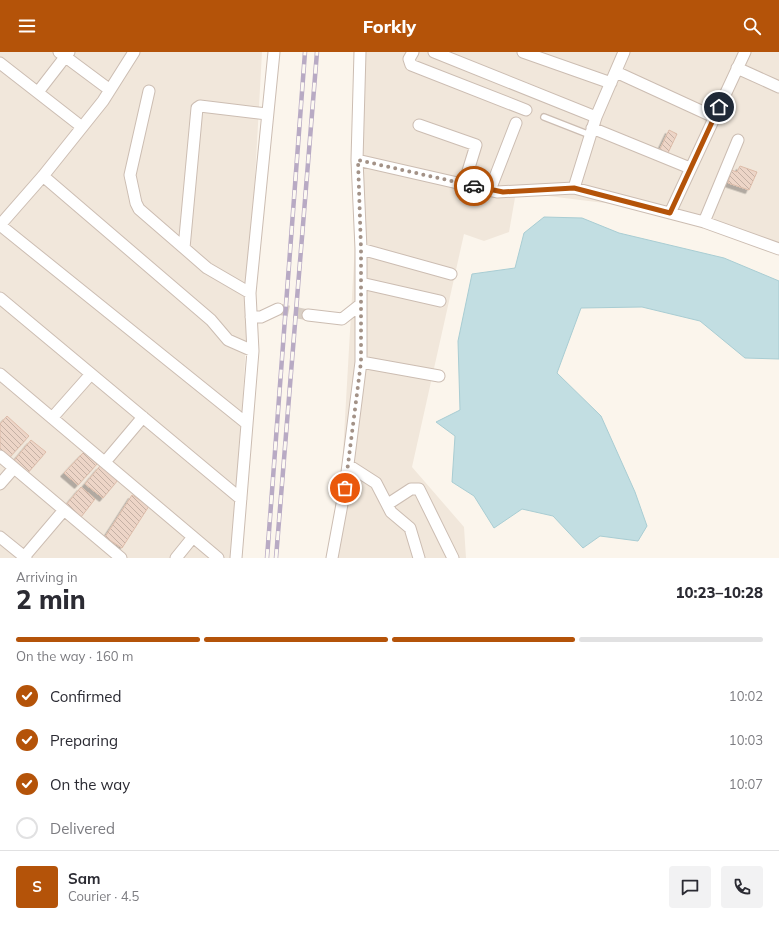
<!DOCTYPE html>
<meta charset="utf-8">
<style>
body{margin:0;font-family:Mulish,sans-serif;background:#f2f2f3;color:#2b2b33;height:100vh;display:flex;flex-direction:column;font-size:15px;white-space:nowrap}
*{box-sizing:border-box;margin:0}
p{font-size:13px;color:#7c7c81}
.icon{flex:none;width:22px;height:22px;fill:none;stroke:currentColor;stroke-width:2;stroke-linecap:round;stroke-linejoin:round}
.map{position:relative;height:506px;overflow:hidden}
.side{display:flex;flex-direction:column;background:#fff;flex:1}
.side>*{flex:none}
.pin{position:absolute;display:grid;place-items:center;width:34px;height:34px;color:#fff;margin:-17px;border:2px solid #fff;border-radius:50%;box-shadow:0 1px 4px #0007}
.courier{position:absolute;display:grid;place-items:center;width:40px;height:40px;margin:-20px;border:3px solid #b45309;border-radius:50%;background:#fff;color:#222;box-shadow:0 1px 5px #0007}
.overview em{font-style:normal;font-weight:800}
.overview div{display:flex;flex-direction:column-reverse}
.overview{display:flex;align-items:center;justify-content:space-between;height:68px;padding:0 16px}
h1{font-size:26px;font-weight:800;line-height:30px}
.bar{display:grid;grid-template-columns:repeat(4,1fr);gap:6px 4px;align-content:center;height:48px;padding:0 16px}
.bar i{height:5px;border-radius:3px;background:#e1e1e2}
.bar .current{background:#b45309}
.bar p{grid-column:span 4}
.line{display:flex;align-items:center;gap:10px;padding:0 16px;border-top:1px solid #e1e1e2}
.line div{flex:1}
.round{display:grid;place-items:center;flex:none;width:42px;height:42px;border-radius:4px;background:#f2f2f3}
ol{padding:0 16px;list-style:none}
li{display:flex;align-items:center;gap:12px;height:44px}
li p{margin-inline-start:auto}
li .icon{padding:4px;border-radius:50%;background:#b45309;color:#fff;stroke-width:4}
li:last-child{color:#7c7c81}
li i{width:22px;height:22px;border:2px solid #e1e1e2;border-radius:50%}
header{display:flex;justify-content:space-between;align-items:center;height:52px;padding:0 16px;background:#b45309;color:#fff;font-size:18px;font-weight:800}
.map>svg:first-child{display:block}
.residential{fill:#f1e7db}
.water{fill:#c2dee2;stroke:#a9cdd3}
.building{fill:url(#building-back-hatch);stroke:#ddbca9;filter:url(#shadow)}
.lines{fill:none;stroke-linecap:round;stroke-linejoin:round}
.street-tunnel{stroke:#d9cfc5;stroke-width:11;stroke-dasharray:11 5.5;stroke-linecap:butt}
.lane-casing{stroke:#ccbdb2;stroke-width:8}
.street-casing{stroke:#ccbdb2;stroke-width:13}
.lane{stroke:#fff;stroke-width:5.5}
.street{stroke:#fff;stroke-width:11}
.rail-casing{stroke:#b8aac4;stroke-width:4.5}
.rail{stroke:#fdf9f2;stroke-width:3;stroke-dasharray:9;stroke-linecap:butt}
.done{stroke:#a39287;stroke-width:4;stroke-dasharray:0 7.2}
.route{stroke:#b45309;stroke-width:5}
</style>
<header><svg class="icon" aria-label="menu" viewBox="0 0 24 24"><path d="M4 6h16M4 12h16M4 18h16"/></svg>Forkly<svg class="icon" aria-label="search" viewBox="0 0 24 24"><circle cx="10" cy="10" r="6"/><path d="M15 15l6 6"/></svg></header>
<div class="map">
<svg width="779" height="506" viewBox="0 0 779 506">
<defs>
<pattern id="building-back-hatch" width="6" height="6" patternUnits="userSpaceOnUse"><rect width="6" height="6" fill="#edd5c7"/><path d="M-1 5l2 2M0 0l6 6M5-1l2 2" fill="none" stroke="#c4b0a4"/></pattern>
<filter id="shadow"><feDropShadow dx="-3.5" dy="3.5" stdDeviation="0" flood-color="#0004"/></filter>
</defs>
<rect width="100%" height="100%" fill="#fbf5ec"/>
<path class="residential" d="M0,0H262L234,506H0Z
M366,0H779V201L669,159L516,140L509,180L484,189L464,182L412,415L464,475L466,506H337Z"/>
<path class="water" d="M544,165L582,166L619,181L724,206L779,229V307L745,306L700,269L642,255L581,256L557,321L601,364L635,440L647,474L638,489L600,484L583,496L553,464L522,457L494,476L474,444L452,430L455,384L436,370L460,358L458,289L472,222L515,216L524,181Z"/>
<path class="building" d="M669,78L677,82L667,103L659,99Z
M740,114L757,120L749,138L728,131L731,118L737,120Z
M7,364L29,384L9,406L0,398V372Z
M31,388L46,400L26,423L12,411Z
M84,400L97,412L78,433L64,421Z
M100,414L118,428L103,446L85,432Z
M81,435L95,447L81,465L66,453Z
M132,443L149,454L122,496L105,485Z"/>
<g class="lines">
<path class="street-tunnel" d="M278,257L308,263"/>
<g class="lane-casing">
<path id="lane" d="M544,65L590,83"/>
</g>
<g class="street-casing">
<path id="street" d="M59,0L110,38
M413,0L409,7L411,13L526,58
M434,0L596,65
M523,0L611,31
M0,11L82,75
M737,16L779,35
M616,20L714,65
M149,39L130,123L136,151L139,157L207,216L250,241
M38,40L69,0
M419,73L476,93L464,132
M592,76L690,116
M357,108L497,140L574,136L704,170L779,197
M43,124L211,268L228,288L253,299
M574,136L596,65L624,0
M490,138L516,71
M670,161L745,0
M704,170L738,88
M0,173L246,371
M0,173L43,124L103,49L134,0
M184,196L197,56L200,54L267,62
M361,197L451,222
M361,231L440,249
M0,246L241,447
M308,263L342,267L361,252
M251,265H261L278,257
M361,310L439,324
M0,322L218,506
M52,366L91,322
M0,404L121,506
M105,410L143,365
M348,413L376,431L391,460L410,476L419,506
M0,432L14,416
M388,452L411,437H419L453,506
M0,485L26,506
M24,505L64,458
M176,506L193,485
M236,506L253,299L250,241L274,0
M332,506L345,436L361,310V197L357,108L360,0"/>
</g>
<use href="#lane" class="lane"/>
<use href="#street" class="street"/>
<g class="rail-casing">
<path id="rail" d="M267,506L305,0
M276,506L317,0"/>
</g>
<use href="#rail" class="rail"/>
</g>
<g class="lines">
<path class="done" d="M345,436L361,310V197L358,108L474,134"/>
<path class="route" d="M474,134L503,140L574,136L670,161L719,55"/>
</g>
</svg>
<div class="pin" style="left:345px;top:436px;background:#ea580c"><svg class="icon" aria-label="bag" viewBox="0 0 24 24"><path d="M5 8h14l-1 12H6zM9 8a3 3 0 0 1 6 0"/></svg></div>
<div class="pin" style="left:719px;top:55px;background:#1f2937"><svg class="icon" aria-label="home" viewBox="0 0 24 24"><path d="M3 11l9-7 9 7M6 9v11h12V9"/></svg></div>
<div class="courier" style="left:474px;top:134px"><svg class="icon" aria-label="car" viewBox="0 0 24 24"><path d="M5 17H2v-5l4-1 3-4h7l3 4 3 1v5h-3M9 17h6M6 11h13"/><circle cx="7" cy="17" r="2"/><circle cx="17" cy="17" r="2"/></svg></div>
</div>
<section class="side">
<div class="overview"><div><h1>2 min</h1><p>Arriving in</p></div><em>10:23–10:28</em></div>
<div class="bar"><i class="current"></i><i class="current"></i><i class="current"></i><i></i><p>On the way · 160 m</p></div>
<ol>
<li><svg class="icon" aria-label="check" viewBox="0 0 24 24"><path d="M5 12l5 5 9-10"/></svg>Confirmed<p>10:02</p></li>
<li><svg class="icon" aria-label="check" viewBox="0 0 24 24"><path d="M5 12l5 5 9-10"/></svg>Preparing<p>10:03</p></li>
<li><svg class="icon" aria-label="check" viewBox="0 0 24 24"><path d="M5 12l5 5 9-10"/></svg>On the way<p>10:07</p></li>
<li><i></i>Delivered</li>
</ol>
<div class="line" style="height:72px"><b class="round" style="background:#b45309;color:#fff">S</b><div><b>Sam</b><p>Courier · 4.5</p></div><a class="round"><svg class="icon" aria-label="chat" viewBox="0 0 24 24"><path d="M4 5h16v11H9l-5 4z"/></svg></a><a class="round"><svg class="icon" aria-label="phone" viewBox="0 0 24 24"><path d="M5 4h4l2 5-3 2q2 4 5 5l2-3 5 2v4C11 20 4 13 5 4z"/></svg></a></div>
</section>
